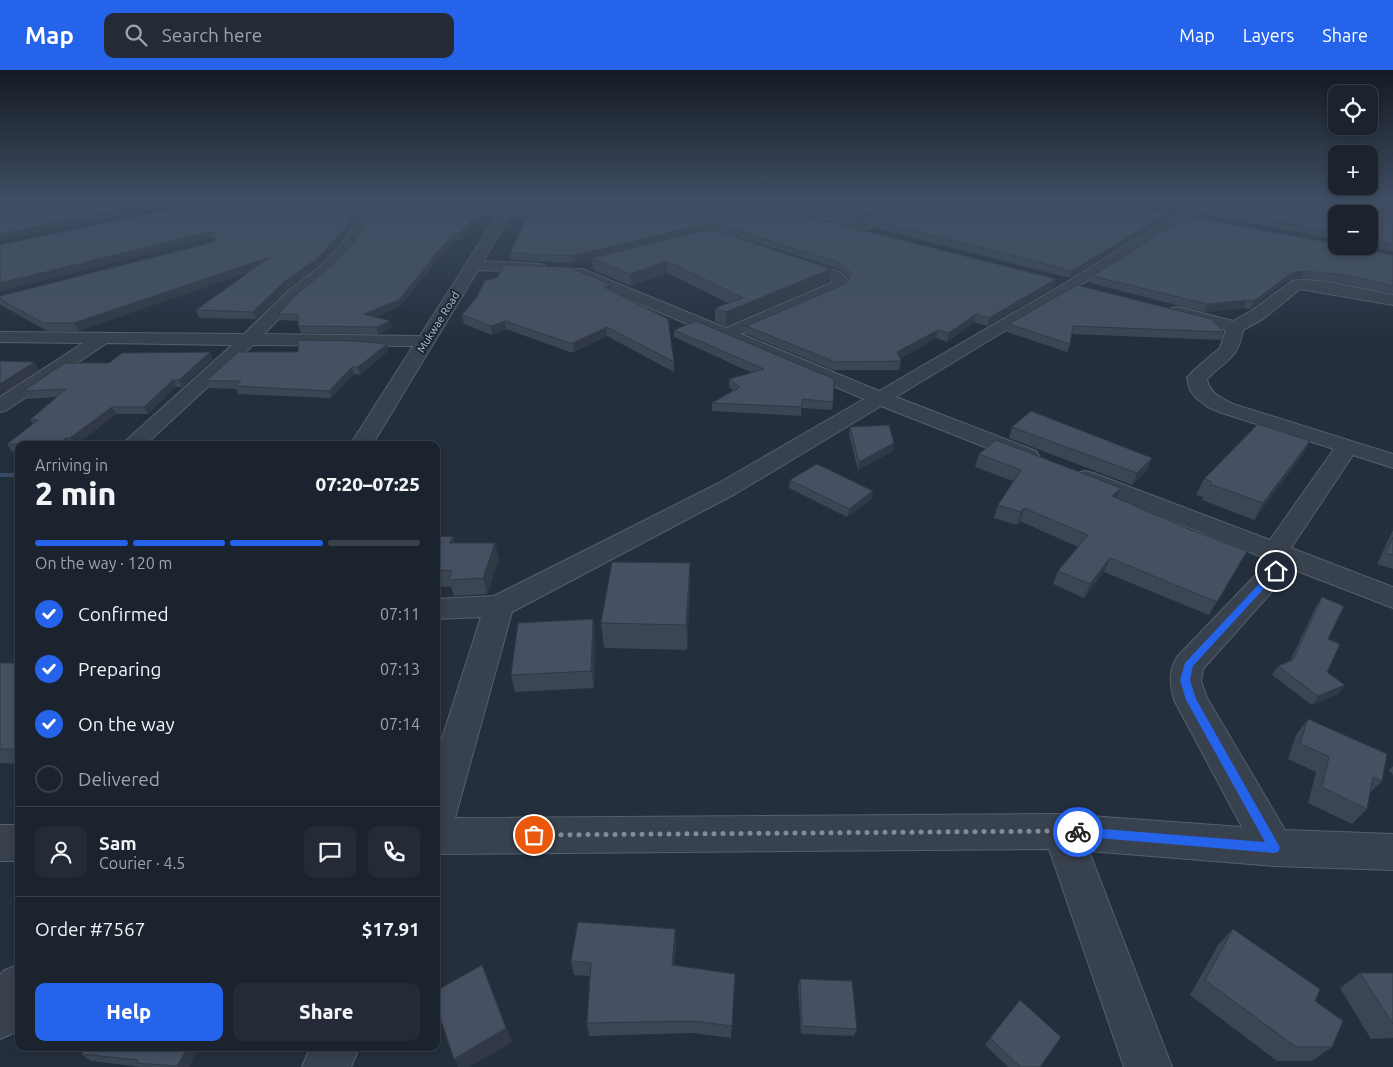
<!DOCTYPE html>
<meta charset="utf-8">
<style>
body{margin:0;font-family:Ubuntu,sans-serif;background:#242b36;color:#f1f3f6;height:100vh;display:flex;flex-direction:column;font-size:19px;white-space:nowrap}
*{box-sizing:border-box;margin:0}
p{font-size:16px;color:#a0a4aa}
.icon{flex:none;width:28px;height:28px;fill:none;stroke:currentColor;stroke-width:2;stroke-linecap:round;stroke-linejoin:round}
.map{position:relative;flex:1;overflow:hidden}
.drawer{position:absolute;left:15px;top:371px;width:425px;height:610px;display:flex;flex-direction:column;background:#1b232e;border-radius:10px;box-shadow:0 2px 8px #0003,0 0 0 1px #39404a}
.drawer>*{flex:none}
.tools{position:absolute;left:1328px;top:15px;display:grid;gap:10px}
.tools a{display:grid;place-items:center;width:50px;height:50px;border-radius:10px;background:#1b232e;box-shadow:0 2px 8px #0003,0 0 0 1px #39404a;font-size:25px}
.pin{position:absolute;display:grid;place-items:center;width:42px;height:42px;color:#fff;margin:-21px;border:2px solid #fff;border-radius:50%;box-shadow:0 1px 5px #0007}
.courier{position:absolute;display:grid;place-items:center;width:50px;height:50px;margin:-25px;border:4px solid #2563eb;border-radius:50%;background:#fff;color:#222;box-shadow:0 1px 6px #0007}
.headline em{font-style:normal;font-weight:800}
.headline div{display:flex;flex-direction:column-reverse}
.headline{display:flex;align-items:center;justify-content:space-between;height:85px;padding:0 20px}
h1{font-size:32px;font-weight:800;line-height:38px}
.bar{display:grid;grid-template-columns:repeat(4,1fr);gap:8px 5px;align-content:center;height:60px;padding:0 20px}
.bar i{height:6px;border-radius:4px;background:#39404a}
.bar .current{background:#2563eb}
.bar p{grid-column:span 4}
.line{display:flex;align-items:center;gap:12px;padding:0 20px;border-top:1px solid #39404a}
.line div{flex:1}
.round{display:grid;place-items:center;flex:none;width:52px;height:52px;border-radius:10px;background:#242b36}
ol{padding:0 20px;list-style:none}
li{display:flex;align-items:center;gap:15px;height:55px}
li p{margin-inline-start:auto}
li .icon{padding:5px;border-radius:50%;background:#2563eb;color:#fff;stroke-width:4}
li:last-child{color:#a0a4aa}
li i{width:28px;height:28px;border:2px solid #39404a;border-radius:50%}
.action{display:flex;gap:10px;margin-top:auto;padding:10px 20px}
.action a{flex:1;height:58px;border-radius:10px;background:#2563eb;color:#fff;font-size:20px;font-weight:800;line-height:58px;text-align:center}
.action a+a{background:#242b36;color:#f1f3f6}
header{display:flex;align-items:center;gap:30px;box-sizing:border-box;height:70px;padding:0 25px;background:#2563eb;color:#fff}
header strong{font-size:24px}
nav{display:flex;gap:28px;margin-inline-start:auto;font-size:18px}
.search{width:350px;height:45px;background:#242b36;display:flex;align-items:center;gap:12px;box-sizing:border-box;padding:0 18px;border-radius:10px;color:#a0a4aa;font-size:19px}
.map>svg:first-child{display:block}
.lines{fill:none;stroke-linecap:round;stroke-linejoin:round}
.stream{fill:#394c67;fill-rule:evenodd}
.minor-casing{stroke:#565f6c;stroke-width:2}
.minor{fill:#38414e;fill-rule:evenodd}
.wall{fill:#3b4654}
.shaded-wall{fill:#303945}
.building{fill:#455162;stroke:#303945}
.route{fill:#2563eb}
.done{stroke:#828b98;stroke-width:5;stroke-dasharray:0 9}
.labels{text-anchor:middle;stroke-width:4;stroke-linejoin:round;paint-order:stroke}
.far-street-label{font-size:11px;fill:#b4bcc9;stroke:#1d2633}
</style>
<header>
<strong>Map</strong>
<div class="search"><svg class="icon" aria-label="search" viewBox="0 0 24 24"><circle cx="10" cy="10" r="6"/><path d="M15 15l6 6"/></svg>Search here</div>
<nav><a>Map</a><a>Layers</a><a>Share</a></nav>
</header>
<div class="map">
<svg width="1393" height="997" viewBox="0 0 1393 997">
<rect width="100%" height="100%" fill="#242f3e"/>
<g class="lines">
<path class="stream" d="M0,403H19V407H0Z"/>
<g class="minor-casing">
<path id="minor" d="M221,129H240L271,136L282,129H295L280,143L276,144L223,132Z
M382,129H395L390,134L504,136L508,129H520L516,136L525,137L527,140L521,144H511L483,191L539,194L544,195L546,198L544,201L539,202L478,200L372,375H350L413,276L253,275L145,375H121L232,275L107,273L7,340L0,342V327L83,273L0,272V262L244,264L288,221L321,196L345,170L356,151ZM382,142L499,143L420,266L264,264L300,227L331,202L355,175L366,156Z
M733,129H751L851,155L922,129H944L1000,139C1017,139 1027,127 1045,129L1014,146L1000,147L933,134L854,163L735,132Z
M1207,129H1222L896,327L1036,381L1039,386L1036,391L1028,393L1020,391L881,336L735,424L512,542L455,748L1062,744L1242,757L1174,630C1170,613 1168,602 1177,587L1270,490L1077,413L1073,408L1077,403L1085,401L1093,403L1270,470L1334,379L1219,342L1208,337L1196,328L1190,320L1187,308L1194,300L1220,278L1226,260L1172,246L1170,242L1172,238L1178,237L1233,251L1251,241L1292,211C1312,206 1370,221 1393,225V235L1300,219L1263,249L1243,260C1238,289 1226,290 1207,309C1210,324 1220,327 1233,334L1393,384V398L1353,385L1291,478L1393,517V538L1292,499L1203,599L1201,611L1207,628L1285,760L1393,764V800L1274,796L1089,781L1172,997H1124L1049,779L436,784V687L481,547L436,549V529L494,526L717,414L864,329L572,205L570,202L572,199H582L726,258L833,212L830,208L792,196L790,193L792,190L797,189L840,202L849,211L843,220L741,264L879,321L1067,212L1180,142Z
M1382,129H1393V132L1384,140L1393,144V152L1373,145L1371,142L1375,134Z
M0,755H19V791H0Z
M19,894V959L16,962L0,969V905L3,901Z
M310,978H359L351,997H302Z"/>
</g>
<use href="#minor" class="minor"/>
</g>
<path class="wall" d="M247,129H280L271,134Z
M290,129H380L355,150L343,169L320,195L287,220L256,249L199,248L196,240L249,202L78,261H47L1,235L0,233V226L214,172L215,169L211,168L0,221V175L274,140L278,139Z
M393,129H507L502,134L394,133Z
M519,129H609L583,133L519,134Z
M738,129L1056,209L1054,217L987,256L974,252L947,272L936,268L900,289L901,291L899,300H833L746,264V256L845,214L849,208L841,200L723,162H697L572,193L511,190L510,183L527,150L514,146L513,140L583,139Z
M758,129H918L854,153Z
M953,129H1026L1008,137H1000Z
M1122,129H1204L1181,140Z
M1221,129H1379L1374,133L1373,135L1376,140L1393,146V182L1369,176V144H1336V170L1201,143L1203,137Z
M1393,131V143L1387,139L1391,133Z
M483,140L484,146L478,147L461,170H456L439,187L400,236L375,247L392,257L378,264L301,263L298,256V251L280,250L278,244Z
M1016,142H1169L1167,148L1070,208L874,158L875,151Z
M697,162L831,199L830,211L726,256L715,251V238L728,233L667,203L631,216L593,200L592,188Z
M1393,185V224L1342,213L1301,208L1292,209L1283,213L1250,239L1244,238L1204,242L1090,213L1092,206Z
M612,221L674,292V302L607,266L574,282H570L506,259L492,265L464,254L462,245Z
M696,251L833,332L832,340L801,338V346L712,341V333L733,320L729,317V309L752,303L674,267V260Z
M1009,254L1224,262L1221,270L1071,264L1070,274L1067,282L1007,262Z
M388,281L360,305L354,304L331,328L238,324L236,319L209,318L206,311Z
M210,282L213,289L182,317H176L148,344H116L76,375H19V382H12L7,374L33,354L30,350L57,327L27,329L23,321L109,293Z
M850,357L894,373L893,381L858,400L849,364Z
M1012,357L1152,388L1147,400L1132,415L1009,368Z
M1310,371L1301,387L1254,450L1202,430L1203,427L1196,425L1204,409Z
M979,384L1117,428L1191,460L1247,481L1209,545L1104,502L1084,528L1053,514L1058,501L1078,477L1020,451L1017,455L994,448L998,435L1013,411L975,397Z
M790,410L872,429L847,447L789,418Z
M1393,460V499L1377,494Z
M436,466L453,467L454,473L499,489L487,524L454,526L451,517L436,516Z
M690,493V518L687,580L604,578L601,553Z
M1322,527L1328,569L1327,602L1345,615L1338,624L1312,635L1272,605L1278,596L1290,591L1316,536Z
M593,549L595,566L594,618L515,622L511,605Z
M0,593H19V694L0,693Z
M1308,649L1382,711L1370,723L1367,739L1352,754L1308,733L1316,702L1288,689L1296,665Z
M1393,696V705L1389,700Z
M675,859L676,873L674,895L735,904L731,968L693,963L589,966L587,953L590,906L574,905L571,891Z
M1233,859L1315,931L1332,977L1312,991H1277L1190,925L1218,875Z
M1360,903H1393V968L1371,969L1340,918Z
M800,909L857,959L854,966L801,964L798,916Z
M990,968L1040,997H1008L985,975Z
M86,978H199L189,997H141L91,991L81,984Z"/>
<path class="shaded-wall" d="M0,129H40L0,135Z
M170,129H202L0,171V164Z
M269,129H280L271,134Z
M371,129H380L355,150L343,169L320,195L287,220L256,249L253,242L284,212L353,143Z
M501,129H507L502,134Z
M582,129H609L583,133Z
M903,129H918L854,153L855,147Z
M1014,129H1026L1008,137L1009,131Z
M1194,129H1204L1181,140L1183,134Z
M483,140L484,146L478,147L461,170L460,164L477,142Z
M1169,142L1167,148L1070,208L1072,201Z
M697,156V162L572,193L571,186Z
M209,162L211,168L0,221V213Z
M455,164L456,170L439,187L400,236L366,250L364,244L438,181Z
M270,187L273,194L78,261L74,253Z
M667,191V203L631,216L630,204Z
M831,199L830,211L726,256V242Z
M1305,201L1301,208L1292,209L1283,213L1250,239L1254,231L1287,206L1295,202Z
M1056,209L1054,217L987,256L989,248Z
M611,215L612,223L604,217Z
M1247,230L1244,238L1204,242L1207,234Z
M976,244L974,252L947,272L949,263Z
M390,251L392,257L378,264L377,257Z
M505,251L506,259L492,265L491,256Z
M607,257V266L574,282L573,273Z
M938,260L936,268L896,291L897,282Z
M387,274L388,281L360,305L358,297Z
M210,282L213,289L182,317L179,310Z
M35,292L39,300L0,325V314Z
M352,297L354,304L331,328L329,321Z
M173,310L176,317L148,344L144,337Z
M112,337L116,344L76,375H74L70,368Z
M66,368L70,375H56Z
M1310,371L1301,387L1254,450L1263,433Z
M894,373L893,381L858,400L859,392Z
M1152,388L1147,400L1132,415L1137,403Z
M1121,418L1116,431L1112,426Z
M873,421L872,429L847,447L849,439Z
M1024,438L1020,451L1017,455L1021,442Z
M453,467L457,483L449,473Z
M495,473L499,489L487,524L483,508Z
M1110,488L1104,502L1084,528L1090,514Z
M690,493V518L687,580L686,555Z
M593,549L595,566L594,618L591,601Z
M1345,615L1338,624L1312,635L1318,626Z
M675,859L676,873L672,908V895Z
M482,895L512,972L470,997H458L454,989Z
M187,978H199L189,997H178L177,996Z"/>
<path class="building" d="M64,129H170L0,164V140Z
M219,129H226L274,140L278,139L290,129H371L353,143L342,162L318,188L284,212L253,242L196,240L270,187L74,253H43L0,229V226L214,172L217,166L214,162H209L0,213V175Z
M634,129H738L1056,209L989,248L976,244L949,263L938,260L897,282L901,291L835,292L746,256L845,214L852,204L841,193L723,156H697L571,186L510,183L529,144L513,140L583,139Z
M782,129H903L855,147Z
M988,129H1014L1009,131H1002Z
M1043,129H1100L1169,142L1072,201L875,151L934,130L1001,142H1016Z
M1156,129H1194L1183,134Z
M1221,129H1376L1373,135L1376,140L1393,146V175L1369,168V144H1336V163L1203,137Z
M381,139L483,140L477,142L460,164H455L438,181L399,230L364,244L390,251L377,257L298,256V244H278L299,222L331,197L355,171L366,152Z
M1188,146L1336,174V176H1347L1393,185V216L1346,205L1305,201L1295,202L1287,206L1254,231L1247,230L1207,234L1092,206Z
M697,162H721L831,199L726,242L715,238L743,228L667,191L630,204L592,188Z
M504,195L569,197L611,215L604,217L668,249L674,292L607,257L573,273H569L505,251L491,256L462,245L477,227L485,211L498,207Z
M1077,215L1211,249L1224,262L1073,256L1070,274L1009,254Z
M696,251L834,309L833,332L802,329V337L712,333L740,317L729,309L764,299L674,260Z
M298,270L353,271L387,274L358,297H352L329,321L235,316L241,311H206L238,282H298Z
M210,282L179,310H173L144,337H112L70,368H66L56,375L7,374L38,350H30L66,319L23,321L65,293H109L122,283Z
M0,291L35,292L0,314Z
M1031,341L1152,388L1137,403L1012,357Z
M1258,354L1310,371L1263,433L1210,414L1212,412L1204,409Z
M889,355L894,373L859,392L850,357Z
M996,370L1121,418L1112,426L1191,460L1247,481L1217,532L1110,488L1090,514L1058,501L1088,465L1024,438L1021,442L998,435L1021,400L979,384Z
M817,394L873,421L849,439L790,410Z
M436,466L453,467L449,473H495L483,508L449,510L452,501L436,500Z
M1393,467V485L1386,483Z
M612,492L690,493L686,555L601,553Z
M1322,527L1344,536L1328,569L1340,574L1327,602L1345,615L1318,626L1278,596L1293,590Z
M593,549L591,601L511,605L518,553Z
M0,593H19V679H0Z
M1308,649L1387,684L1382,711L1373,707L1367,739L1322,717L1329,687L1300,673Z
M578,852L675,859L672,895L735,904L732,956L693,951L587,953L591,893L571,891Z
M1233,859L1320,919L1315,931L1343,951L1332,977H1296L1205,910Z
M482,895L506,958L454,989L436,936V921Z
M1360,903H1393V954Z
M800,909L852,911L857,959L802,956Z
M1020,930L1061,967L1040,997H1021L990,968Z
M86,978H187L177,996L136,993L138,990L81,984Z"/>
<linearGradient id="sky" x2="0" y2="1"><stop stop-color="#141a22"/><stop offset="0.48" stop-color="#3f4d63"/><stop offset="1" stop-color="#3f4d63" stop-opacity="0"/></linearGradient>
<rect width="1393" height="268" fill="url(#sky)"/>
<path class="route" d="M1276,498L1279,499V502L1193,596L1190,610L1196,629L1278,774L1280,778L1278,782L1274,783L1074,766L1073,762L1074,758L1078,757L1265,772L1186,630L1180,610L1185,593L1273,499Z"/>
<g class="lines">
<path class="done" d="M534,765L1062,761L1078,762"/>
</g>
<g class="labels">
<g class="far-street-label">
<text transform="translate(438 252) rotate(-58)" y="4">Mukwae Road</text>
</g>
</g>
</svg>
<div class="tools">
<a><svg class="icon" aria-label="locate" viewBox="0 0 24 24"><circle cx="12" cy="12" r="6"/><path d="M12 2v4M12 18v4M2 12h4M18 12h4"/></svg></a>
<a>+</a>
<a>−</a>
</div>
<div class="pin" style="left:534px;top:765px;background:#ea580c"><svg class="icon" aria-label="bag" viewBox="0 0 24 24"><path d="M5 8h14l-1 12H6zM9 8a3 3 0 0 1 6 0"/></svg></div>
<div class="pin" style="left:1276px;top:501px;background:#1f2937"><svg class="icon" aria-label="home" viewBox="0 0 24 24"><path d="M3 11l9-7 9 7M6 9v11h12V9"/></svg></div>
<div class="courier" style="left:1078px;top:762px"><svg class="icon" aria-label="bike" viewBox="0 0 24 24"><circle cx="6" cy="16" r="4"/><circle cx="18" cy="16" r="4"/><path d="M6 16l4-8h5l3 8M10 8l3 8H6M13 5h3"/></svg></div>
<section class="drawer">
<div class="headline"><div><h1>2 min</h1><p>Arriving in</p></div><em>07:20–07:25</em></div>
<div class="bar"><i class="current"></i><i class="current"></i><i class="current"></i><i></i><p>On the way · 120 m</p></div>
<ol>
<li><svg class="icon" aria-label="check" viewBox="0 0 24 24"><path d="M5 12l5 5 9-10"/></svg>Confirmed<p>07:11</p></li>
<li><svg class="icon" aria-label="check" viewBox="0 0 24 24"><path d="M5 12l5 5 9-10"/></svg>Preparing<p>07:13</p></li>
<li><svg class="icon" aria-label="check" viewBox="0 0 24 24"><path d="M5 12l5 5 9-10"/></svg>On the way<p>07:14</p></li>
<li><i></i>Delivered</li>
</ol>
<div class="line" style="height:90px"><a class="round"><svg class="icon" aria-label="person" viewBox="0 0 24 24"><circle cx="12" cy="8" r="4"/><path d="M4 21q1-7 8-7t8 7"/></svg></a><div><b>Sam</b><p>Courier · 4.5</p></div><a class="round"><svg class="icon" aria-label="chat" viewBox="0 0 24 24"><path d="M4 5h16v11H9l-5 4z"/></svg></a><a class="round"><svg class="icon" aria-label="phone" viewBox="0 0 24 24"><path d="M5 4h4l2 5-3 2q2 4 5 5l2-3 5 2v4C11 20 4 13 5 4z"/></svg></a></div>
<div class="line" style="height:65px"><div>Order #7567</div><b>$17.91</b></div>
<div class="action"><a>Help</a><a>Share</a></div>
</section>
</div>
